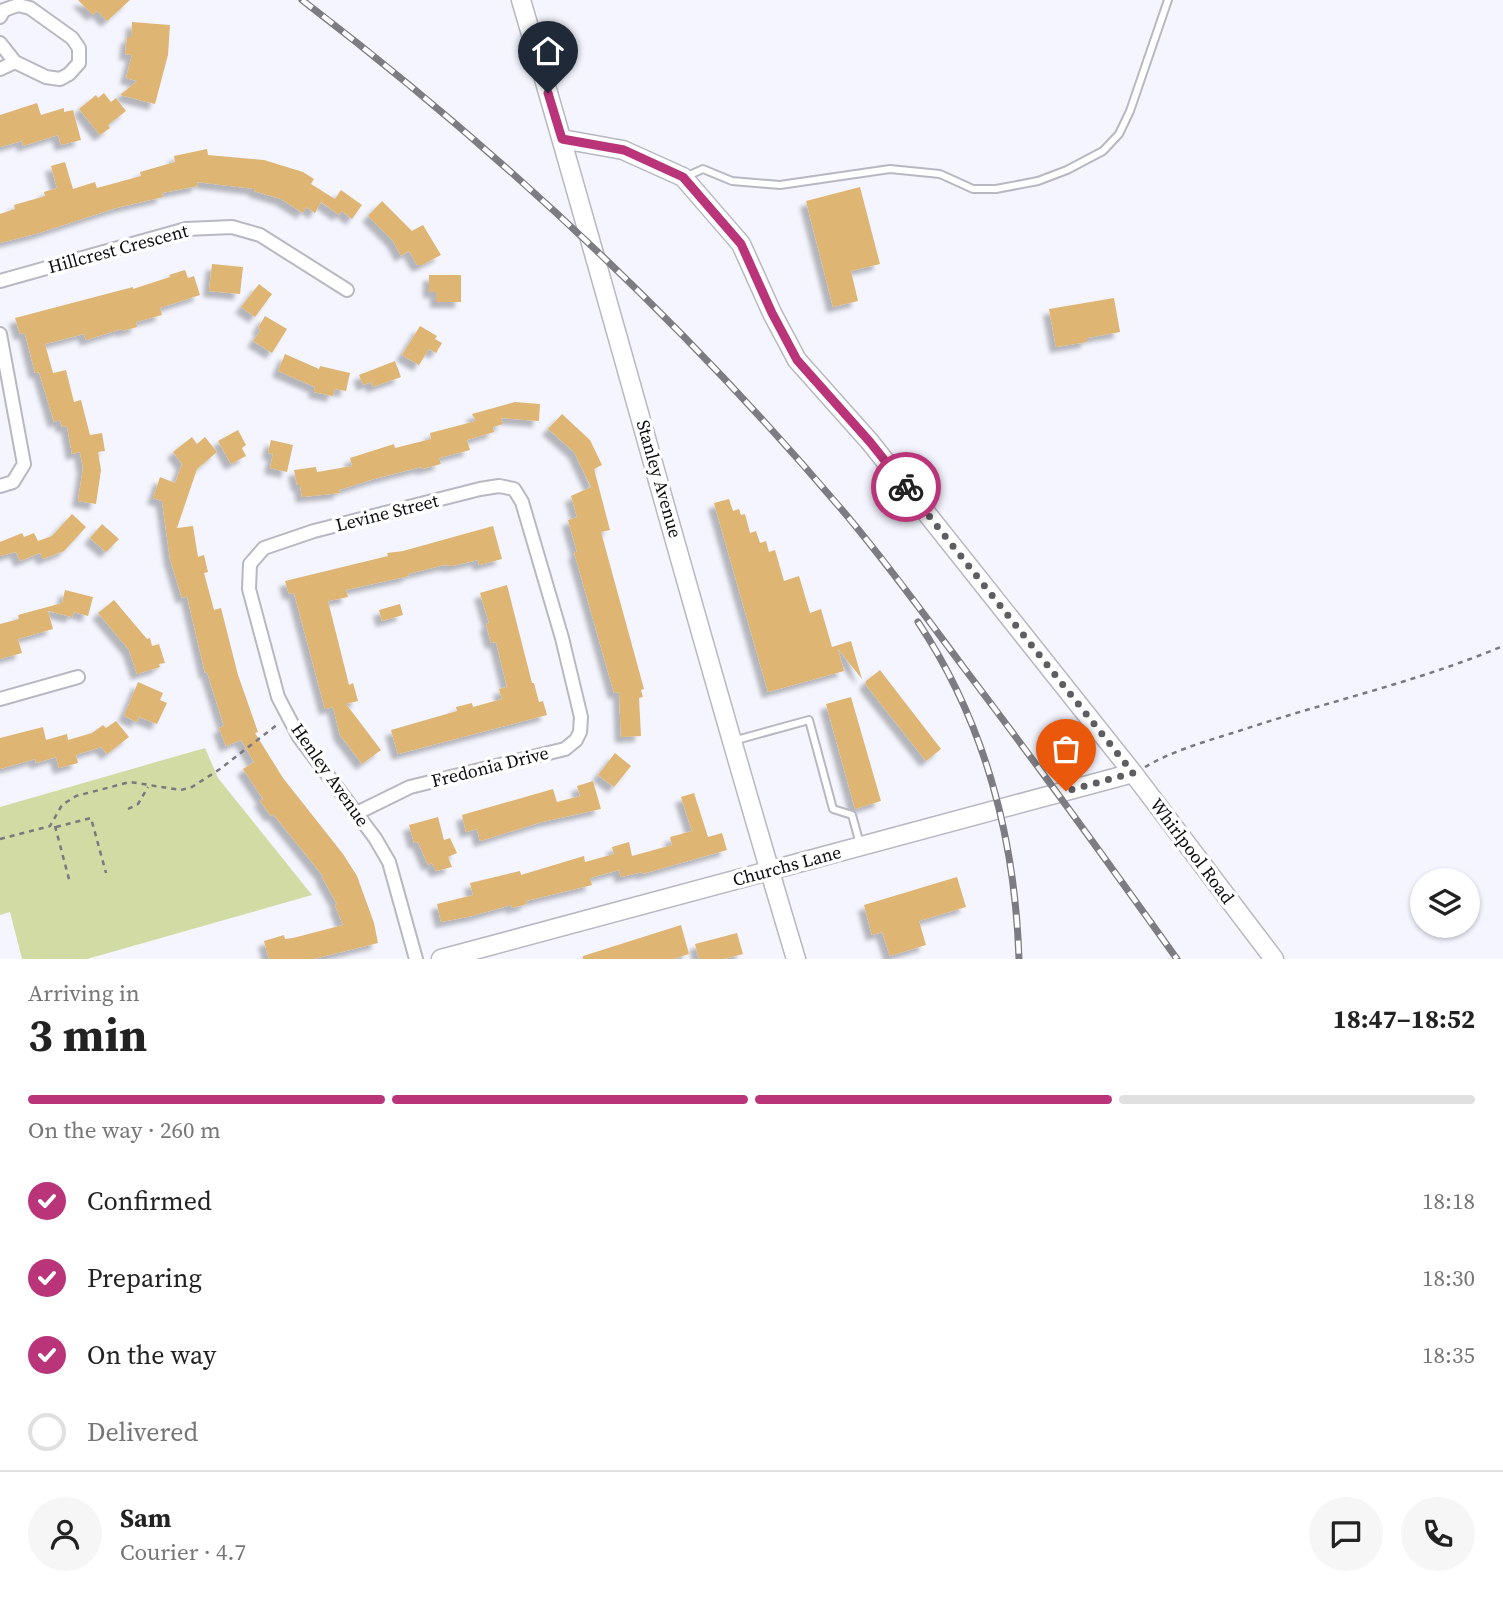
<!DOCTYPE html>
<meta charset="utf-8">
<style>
body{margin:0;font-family:"Source Serif 4",serif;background:#f6f6f6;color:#222;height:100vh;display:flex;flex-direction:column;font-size:26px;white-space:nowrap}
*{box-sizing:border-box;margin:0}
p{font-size:23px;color:#767676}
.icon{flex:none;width:38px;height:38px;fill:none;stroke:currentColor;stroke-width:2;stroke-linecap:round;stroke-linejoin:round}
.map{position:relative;height:959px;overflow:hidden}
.drawer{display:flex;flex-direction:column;background:#fff;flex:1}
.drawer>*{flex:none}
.tools{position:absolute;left:1410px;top:868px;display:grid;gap:14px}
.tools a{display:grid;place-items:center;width:70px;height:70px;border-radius:50%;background:#fff;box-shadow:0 2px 5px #0004;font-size:35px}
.pin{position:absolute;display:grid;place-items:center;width:60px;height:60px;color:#fff;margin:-72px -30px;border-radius:50% 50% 50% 0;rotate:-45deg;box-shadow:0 0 7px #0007}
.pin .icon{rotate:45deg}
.courier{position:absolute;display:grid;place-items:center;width:70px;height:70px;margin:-35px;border:5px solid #b93479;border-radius:50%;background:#fff;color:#222;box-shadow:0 2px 9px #0007}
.summary em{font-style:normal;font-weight:700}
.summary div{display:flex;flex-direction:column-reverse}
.summary{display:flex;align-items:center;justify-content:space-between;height:119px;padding:0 28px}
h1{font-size:46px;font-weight:700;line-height:52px}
.bar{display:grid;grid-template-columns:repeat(4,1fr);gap:10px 7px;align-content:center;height:84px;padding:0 28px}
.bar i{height:9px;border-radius:5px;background:#e0e0e0}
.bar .selected{background:#b93479}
.bar p{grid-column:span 4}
.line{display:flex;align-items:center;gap:18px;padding:0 28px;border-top:2px solid #e0e0e0}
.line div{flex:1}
.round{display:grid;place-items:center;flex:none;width:74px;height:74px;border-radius:37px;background:#f6f6f6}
ol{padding:0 28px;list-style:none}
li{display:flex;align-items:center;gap:21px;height:77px}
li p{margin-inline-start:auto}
li .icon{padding:7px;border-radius:50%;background:#b93479;color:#fff;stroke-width:4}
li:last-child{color:#767676}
li i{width:38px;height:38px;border:4px solid #e0e0e0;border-radius:50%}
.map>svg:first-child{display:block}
.green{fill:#d1dba3}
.building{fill:#deb572;filter:url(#shadow)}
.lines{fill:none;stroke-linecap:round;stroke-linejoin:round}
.lane-casing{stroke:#b7b8c1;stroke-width:10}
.street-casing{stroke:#b7b8c1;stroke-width:16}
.secondary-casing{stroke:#b7b8c1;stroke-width:21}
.path{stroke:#79797f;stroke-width:2.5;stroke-dasharray:5 5;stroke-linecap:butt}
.lane{stroke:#fff;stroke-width:6}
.street{stroke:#fff;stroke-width:12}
.secondary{stroke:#fff;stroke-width:18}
.rail-casing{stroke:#7c7c82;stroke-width:7}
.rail{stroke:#fff;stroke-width:4.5;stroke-dasharray:13;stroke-linecap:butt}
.done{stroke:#5d5d62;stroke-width:7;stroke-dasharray:0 12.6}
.route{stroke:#b93479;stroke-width:9}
.labels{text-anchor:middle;stroke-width:7;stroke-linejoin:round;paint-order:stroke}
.street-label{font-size:18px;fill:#0b0b0e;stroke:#fff}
</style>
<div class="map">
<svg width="1503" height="959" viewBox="0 0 1503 959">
<defs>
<filter id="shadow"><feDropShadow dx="-6" dy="6" stdDeviation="2" flood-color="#0004"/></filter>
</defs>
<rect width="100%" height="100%" fill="#f5f5ff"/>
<path class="green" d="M205,748L218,778L312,895L87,959H22L10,912L0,915V807Z"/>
<path class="building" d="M78,0H130L107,21L97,11L93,15Z
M132,22L170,25L168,55L155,104L120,95L137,81L126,78L132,55L125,54L127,37H131Z
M104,93L111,102L116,98L126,111L108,125L110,128L100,135L79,109L96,95L98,98Z
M37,103L41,115L64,108V112L73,110L81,140L61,145L58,135L23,146L22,141L0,147V115Z
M207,149L208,155L264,160L303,172L314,179L311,184L335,199L341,190L362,205L352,219L342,211L339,215L321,202L315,213L306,207L303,213L281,199L254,191L255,189L197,182L198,186L162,193L163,197L116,208L39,233L0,243V214L15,209L14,205L45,196L44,192L57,188L51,166L65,162L73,189L95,182L97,188L141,176L140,172L175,162L174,156Z
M860,187L880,264L851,271L858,301L833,307L806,201Z
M382,201L412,231L423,225L441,255L422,265H417L409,251L401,256L393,241L368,216Z
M212,264L243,267L240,294L209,291Z
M185,270L188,278L194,276L200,295L160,308L162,315L136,322L137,327L122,331V329L86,340L84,334L45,344L53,373L66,370L74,402L81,400L90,435L102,433L105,451L98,452L101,470L96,504L78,501L83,468L80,452L72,454L67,426L62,427L60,420L54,422L39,372L35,373L25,333L20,334L15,318L133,287V289L170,277L169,275Z
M429,275H461V302H436V292H429Z
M259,284L272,294L255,317L241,307Z
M1114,298L1120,332L1087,338V342L1056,347L1049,309Z
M265,316L287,329L272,353L253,341L261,330L258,328Z
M420,326L437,336L435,339L442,343L436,353L429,349L419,365L402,355Z
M285,354L319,369L320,366L350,373L346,391L335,389L333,396L314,392L315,387L278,371Z
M395,361L401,377L373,387L371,382L363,385L359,375Z
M515,402L540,404L539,421L501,418L503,424L493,427L494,432L467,440L470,450L439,458L441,464L422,469L421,467L374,479L339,490L340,493L302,497L300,485H297L294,470L316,467L317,472L352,466L350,458L394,444L395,448L431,439L430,433L476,421L472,414Z
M562,414L590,440L602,465L594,469L610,530L601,532L644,689L641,690L643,697L639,698L641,736L621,737L619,692L614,693L574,552H577L568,520L577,517L571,496L591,487L574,452L548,429Z
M238,430L246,445L242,448L246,456L231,464L218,441Z
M192,437L197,444L205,437L217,452L197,469L177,528L193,526L198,557L204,555L208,572L204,573L214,610L221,608L238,675L258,732L255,733L283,778L343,854L357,876L374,923L378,943L313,959H269L264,941L284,935L285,939L293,938L343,925L335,905L337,904L322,877L323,876L273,814L271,816L260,801L263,799L243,769L254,762L241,740L226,746L219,728L224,726L207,672L205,673L187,596L182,598L170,559L162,501L153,498L160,477L175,483L182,464L173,452Z
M271,440L293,445L287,472L270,468L273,454L268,453Z
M729,499L733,511L739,509L741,515L745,514L750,533L756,531L760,543L766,541L769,552L775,550L784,581L799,576L810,613L821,609L832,647L851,641L862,679L838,649L844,671L768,692L714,503Z
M72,514L86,527L64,551L43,559L40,553L20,561L16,552L0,556V542L22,533L24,537L34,533L38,541L52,536Z
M102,524L119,539L106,552L90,538Z
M493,526L502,559L479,565L478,560L452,566L444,565L408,574L409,576L346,590L348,597L328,601L349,685L353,683L358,701L346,704L381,750L362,764L340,735L333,707L325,709L294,593L289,594L285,581L388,556L387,553L403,551Z
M507,585L532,683H534L539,702L543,701L547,715L398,754L391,730L457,711L456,707L472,703L473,707L502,699L499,689L507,687L496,642L491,643L486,624L489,623L480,593Z
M65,590L93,597L88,616L74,612L72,617L48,611L53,629L18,639L22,653L0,659V624L19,619L18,615L62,603Z
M114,600L147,639L150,638L152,646L159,644L165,663L159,664L160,667L137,674L129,650L98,613Z
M400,604L403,615L382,621L379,610Z
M880,670L941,749L926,761L866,685V681Z
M138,682L163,693L160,700L167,703L157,724L139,717L137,722L124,716Z
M851,697L881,801L855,809L826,704Z
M116,721L129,737L107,754L101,747L76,755L78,763L59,768L56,757L36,763L35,759L0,769V738L43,727L46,740L67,734L68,740L92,733L103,725L106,728Z
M615,753L631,766L614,787L598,775Z
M593,781L601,809L542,822L480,841L477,829L466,832L462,815L553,789L557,802L580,796L577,786Z
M694,793L708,837L722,833L727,850L642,874V872L621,877L619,870L590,878L592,885L526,901L527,904L512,908L511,905L472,916L441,922L437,904L473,895L470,883L520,871L521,875L584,856L585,862L614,854L612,847L629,842L632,856L672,845L670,837L692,831L681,797Z
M438,817L444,840L450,838L457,853L448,857L452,867L436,871L432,863L428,865L418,842L414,843L409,825Z
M957,877L966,907L919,921L926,945L890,956L882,932L872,935L864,905Z
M681,925L689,954L673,959H583V956Z
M737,933L743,954L724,959H699L695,944Z"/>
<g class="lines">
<g class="lane-casing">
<path id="lane" d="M685,177L703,169L732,181L780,185L890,169L940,174L973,189H996L1038,181L1067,170L1103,151L1119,134L1130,111L1168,0
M733,741L809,720L833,809L852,815L860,844"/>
</g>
<g class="street-casing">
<path id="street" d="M0,17L4,10L18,5L30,8L72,38L79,48V63L69,74L60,79L46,77L15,62L0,43
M0,69L15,62
M0,281L186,229L232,227L260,235L347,290
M0,334L24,464L13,482L0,486
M0,699L78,677
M357,813L410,787L565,749L576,740L580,732L581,717L562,638L522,502L514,489L499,486L480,489L314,531L264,548L250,564L249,589L278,697L299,737L375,838L389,862L416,959"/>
</g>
<g class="secondary-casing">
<path id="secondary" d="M521,0C615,319 700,641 796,959
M562,139L623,150L683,177L741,244L772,313L797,360L870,442L1133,773L1274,959
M441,959L1133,773"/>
</g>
<path class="path" d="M1145,767C1176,749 1211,740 1245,729C1330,701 1420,681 1503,646
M128,809L138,804L148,787
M55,826L70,883
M56,827L91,818L106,873
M0,839L50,826L62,805L76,796L130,782L181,790L192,787L220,769L278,724"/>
<use href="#lane" class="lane"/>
<use href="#street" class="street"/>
<use href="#secondary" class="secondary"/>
<g class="rail-casing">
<path id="rail" d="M302,0C501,152 686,325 848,517C889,566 926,617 964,668C1037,764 1107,861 1177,959
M918,622C985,723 1015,838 1019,959"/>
</g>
<use href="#rail" class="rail"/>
</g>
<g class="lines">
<path class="done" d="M906,487L1133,773L1066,791"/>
<path class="route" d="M548,93L562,139L624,150L683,177L741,244L772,313L797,360L870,442L906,487"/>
</g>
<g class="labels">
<g class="street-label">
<text transform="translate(118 249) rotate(-15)" y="6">Hillcrest Crescent</text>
<text transform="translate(659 479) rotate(74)" y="6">Stanley Avenue</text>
<text transform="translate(387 513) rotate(-14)" y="6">Levine Street</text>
<text transform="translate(490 767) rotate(-14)" y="6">Fredonia Drive</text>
<text transform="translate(330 775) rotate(55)" y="6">Henley Avenue</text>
<text transform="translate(1192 851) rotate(53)" y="6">Whirlpool Road</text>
<text transform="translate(787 866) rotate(-15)" y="6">Churchs Lane</text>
</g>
</g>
</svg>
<div class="tools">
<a><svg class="icon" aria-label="layers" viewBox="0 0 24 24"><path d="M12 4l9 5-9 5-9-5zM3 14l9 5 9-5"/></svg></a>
</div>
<div class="pin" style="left:1066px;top:791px;background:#ea580c"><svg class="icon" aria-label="bag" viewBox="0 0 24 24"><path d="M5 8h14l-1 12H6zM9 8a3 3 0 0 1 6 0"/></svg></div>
<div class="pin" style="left:548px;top:93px;background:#1f2937"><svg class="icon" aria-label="home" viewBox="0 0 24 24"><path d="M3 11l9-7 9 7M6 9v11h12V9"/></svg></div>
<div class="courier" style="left:906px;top:487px"><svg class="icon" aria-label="bike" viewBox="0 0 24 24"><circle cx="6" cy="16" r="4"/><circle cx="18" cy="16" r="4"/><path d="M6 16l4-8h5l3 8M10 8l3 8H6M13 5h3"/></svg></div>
</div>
<section class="drawer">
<div class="summary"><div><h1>3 min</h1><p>Arriving in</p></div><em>18:47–18:52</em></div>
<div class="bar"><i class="selected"></i><i class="selected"></i><i class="selected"></i><i></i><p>On the way · 260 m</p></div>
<ol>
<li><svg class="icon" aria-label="check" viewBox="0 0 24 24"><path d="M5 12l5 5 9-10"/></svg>Confirmed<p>18:18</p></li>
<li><svg class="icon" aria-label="check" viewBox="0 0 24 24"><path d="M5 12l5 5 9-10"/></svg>Preparing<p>18:30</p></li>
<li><svg class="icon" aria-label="check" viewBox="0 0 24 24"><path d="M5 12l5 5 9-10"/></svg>On the way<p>18:35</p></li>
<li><i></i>Delivered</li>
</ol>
<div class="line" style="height:126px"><a class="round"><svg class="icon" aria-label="person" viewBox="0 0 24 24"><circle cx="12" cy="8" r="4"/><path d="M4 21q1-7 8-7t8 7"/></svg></a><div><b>Sam</b><p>Courier · 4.7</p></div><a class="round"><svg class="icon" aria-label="chat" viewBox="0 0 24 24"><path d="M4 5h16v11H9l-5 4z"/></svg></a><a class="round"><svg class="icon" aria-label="phone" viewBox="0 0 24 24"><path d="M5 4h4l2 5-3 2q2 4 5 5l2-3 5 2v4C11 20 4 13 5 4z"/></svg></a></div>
</section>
